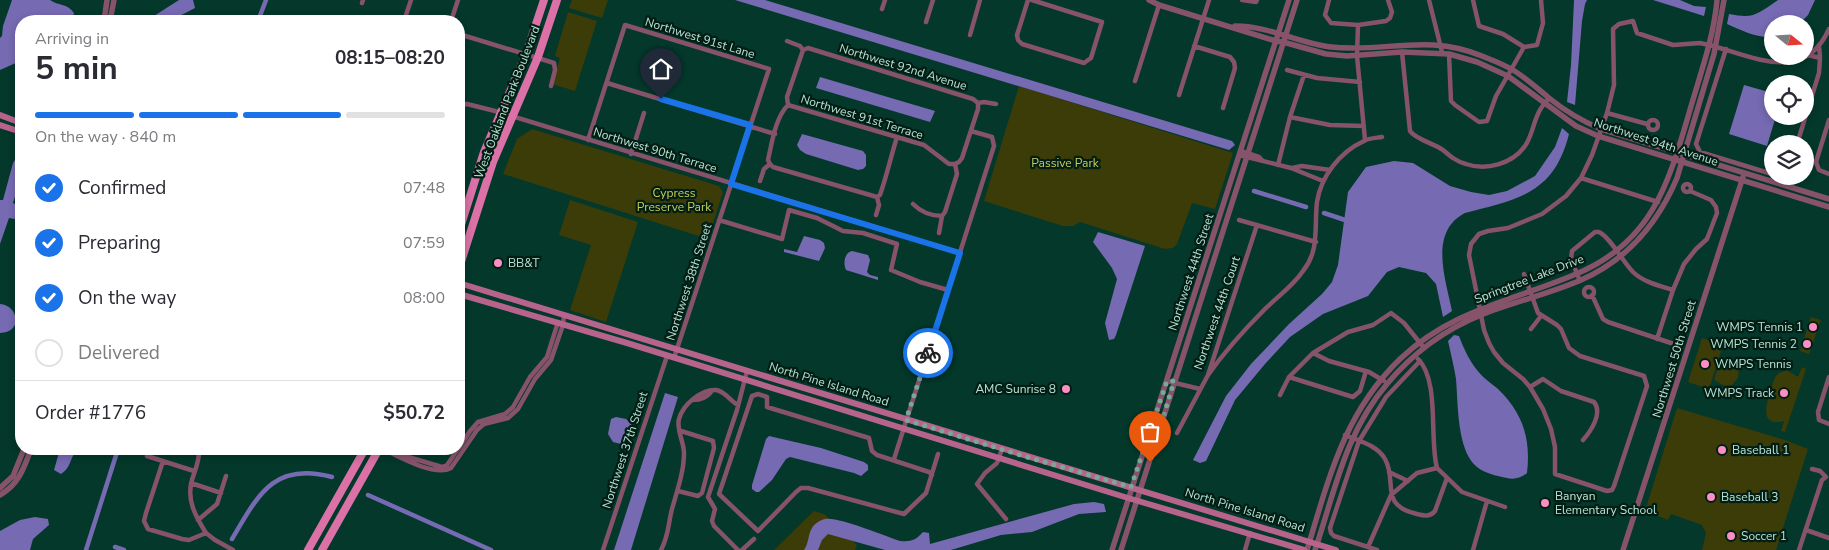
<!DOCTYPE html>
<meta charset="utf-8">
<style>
body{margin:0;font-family:"Nunito Sans",sans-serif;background:#f7f7f7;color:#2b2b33;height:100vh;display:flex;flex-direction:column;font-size:19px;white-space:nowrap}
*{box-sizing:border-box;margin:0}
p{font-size:16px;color:#7c7c81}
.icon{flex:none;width:28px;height:28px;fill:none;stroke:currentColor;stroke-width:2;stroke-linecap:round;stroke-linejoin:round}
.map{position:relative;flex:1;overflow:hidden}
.side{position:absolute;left:15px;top:15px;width:450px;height:440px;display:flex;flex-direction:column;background:#fff;border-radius:20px;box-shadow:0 2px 8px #0003}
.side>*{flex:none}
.needle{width:32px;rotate:108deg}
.controls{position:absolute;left:1764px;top:15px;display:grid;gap:10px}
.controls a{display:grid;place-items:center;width:50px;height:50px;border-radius:50%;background:#fff;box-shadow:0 2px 8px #0003;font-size:25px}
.pin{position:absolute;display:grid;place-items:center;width:42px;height:42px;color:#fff;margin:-51px -21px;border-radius:50% 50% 50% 0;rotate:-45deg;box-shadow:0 0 5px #0007}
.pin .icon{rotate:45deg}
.courier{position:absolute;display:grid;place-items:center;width:50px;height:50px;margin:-25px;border:4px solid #1a73e8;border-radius:50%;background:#fff;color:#222;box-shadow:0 1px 6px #0007}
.overview em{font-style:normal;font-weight:700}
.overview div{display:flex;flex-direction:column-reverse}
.overview{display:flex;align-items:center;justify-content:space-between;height:85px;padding:0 20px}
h1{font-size:32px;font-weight:700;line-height:38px}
.bar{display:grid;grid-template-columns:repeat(4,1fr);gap:8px 5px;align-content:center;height:60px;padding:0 20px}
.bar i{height:6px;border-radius:4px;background:#e1e1e2}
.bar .current{background:#1a73e8}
.bar p{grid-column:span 4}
.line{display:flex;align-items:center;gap:12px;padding:0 20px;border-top:1px solid #e1e1e2}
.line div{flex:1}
ol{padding:0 20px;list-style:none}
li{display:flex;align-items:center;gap:15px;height:55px}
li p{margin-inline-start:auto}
li .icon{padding:5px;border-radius:50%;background:#1a73e8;color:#fff;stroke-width:4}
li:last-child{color:#7c7c81}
li i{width:28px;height:28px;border:2px solid #e1e1e2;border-radius:50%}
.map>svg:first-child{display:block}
.green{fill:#3c3c08}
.water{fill:#766ab3}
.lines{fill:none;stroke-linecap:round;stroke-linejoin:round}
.canal{stroke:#766ab3;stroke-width:4.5}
.minor{stroke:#87536b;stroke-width:4.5}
.tertiary{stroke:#87536b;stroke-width:5.5}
.secondary{stroke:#b7648d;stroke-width:6}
.primary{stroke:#dc71a7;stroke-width:8}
.done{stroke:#79a798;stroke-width:5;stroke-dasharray:0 9}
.route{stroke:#1a73e8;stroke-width:6}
.poi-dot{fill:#fb8fc4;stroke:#011d14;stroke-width:2}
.labels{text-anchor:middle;stroke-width:4.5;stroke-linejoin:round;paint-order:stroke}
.street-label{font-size:12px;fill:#b9e3d3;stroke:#011d14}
.park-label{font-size:12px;fill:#cacc55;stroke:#011d14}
.poi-label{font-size:12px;fill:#b9e3d3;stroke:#011d14;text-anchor:start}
</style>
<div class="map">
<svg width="1829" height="550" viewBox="0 0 1829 550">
<rect width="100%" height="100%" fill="#03382b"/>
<path class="green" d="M572,0H608L602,18L569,8Z
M568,12L597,21L575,91L552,84L560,58L555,56Z
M1019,86L1233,153L1215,209L1192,203L1177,244L1173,248L1165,249L1080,222L1073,226H1063L984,201Z
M532,129L719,186L723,192L708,239L503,174L517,139Z
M570,200L638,222L606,322L570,310L591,245L559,235Z
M1811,317L1821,320L1809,354L1800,351Z
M1702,338L1723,345L1709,389L1688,382Z
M1724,363L1739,368L1738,378L1732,385L1725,386L1714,380L1719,364Z
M1802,367L1806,369L1785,432L1781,431L1784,421C1761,427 1765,407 1770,393C1772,387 1773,379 1777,375C1781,371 1784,371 1788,371L1798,377Z
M1677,408L1785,440L1808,449L1776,550H1702L1706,533L1702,525L1671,514L1668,520L1645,511Z
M814,511L824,514L857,545L855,550H774Z"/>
<path class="water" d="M12,0H50C58,6 67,3 74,13L72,21H21V64L18,62L0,70V38L2,36L3,26Z
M179,0H193L195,8L170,21H146Z
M735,0H765L1232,141L1235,145L1229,150Z
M1574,0H1587L1585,4L1582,21L1575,105L1567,102L1571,65Z
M1653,0H1680L1694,6L1706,7L1704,16Z
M1778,0H1815L1808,15L1799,24H1772V37C1756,38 1741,30 1727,24L1729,14C1755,19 1757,14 1778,0Z
M820,77L935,111L930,122L816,88Z
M1744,85L1772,93V116H1776L1767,146L1729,134Z
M1562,128L1569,134C1554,194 1518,199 1465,213C1428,232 1446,280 1452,311L1443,317L1436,284L1426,273L1399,267L1387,272L1368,296L1323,314L1290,337L1265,364L1235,400L1206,461L1200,463L1193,460L1226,396L1251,364L1289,324L1322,294L1332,282L1338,265L1348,192L1366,167L1394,161L1413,163L1450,186L1471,192L1489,195L1507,191L1535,176L1555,147Z
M802,134L863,151L866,155V166L863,169L858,170L806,154L800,150L797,145Z
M15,160L21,162V177L13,203L21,207V220L9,218L0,244V200H3L13,163Z
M1098,232L1145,246L1116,335L1114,339L1109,340L1105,323L1117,279L1112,268L1093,242Z
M804,236L820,240L824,243L825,248L819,261L784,252V249L797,252Z
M852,251L868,255L870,260L867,272L870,275L878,277V280L846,270C843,264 844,253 852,251Z
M0,304C18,305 24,332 0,333Z
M1454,335L1459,336C1464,349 1469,360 1477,370C1483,378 1491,383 1498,389C1523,413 1531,439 1527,473C1517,481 1510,479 1498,476C1489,474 1478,470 1472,462C1457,442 1458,403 1456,379C1454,367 1451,354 1448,341Z
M665,393L678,397L631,550H614Z
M616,417L626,419L632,425L627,441L621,444L613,442L608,434L611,419Z
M769,436L821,448L864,462L868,465V470L861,476L854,473L790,457L786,459L772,480L759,492H756L752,489V485L766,439Z
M60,449H81C69,453 73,467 61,474L54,470Z
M1094,502L1104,504L1106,512L1079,514L1032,532L1001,535L951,550H885L828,534L822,540L818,550H804C809,543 808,534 812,528C814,524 820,520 825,519C837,516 885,536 900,541C911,542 916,540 923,532L929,533L930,544L1074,504Z
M35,517L48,519L49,525L33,539L30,550H0V531L20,520Z"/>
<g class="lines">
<path class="canal" d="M258,21L266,0
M1254,191L1306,207
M1324,213L1345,220
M368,495L491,550
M232,539C258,495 274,461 332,477
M115,547L124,550
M86,550L118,449"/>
<path class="minor" d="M1028,0L1017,35L1018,40L1022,44L1084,63L1091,58L1102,22L1032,0
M1242,0L1256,2L1257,0
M1329,0L1325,15L1331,23L1358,25L1386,21L1390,18L1392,12L1388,0
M1429,0L1442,52
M1473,0L1479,26L1503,34L1524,47
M362,3L363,0
M882,9L885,0
M406,15L411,0
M451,21L458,0
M926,22L933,0
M1358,25L1357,56L1365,140
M459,34L554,63L555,70L551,86
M970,35L980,0
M787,41L800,46L803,50
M1819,45L1820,58
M1194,46L1230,57L1234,62L1235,68L1223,108
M1524,47L1537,45L1543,23L1541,0
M1726,49L1696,144L1700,152L1772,174
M803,50L808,48L973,99L978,103L984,102L996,104
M1402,52L1410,131C1415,139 1435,144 1443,150C1450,156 1457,162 1466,164C1486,171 1512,164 1525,146C1532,136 1533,124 1538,114C1540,108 1545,103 1549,98
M1449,54L1451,101L1455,105L1479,122L1487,121L1496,96L1524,47
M1287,70L1317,78L1360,82
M1135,81L1159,5
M607,83L775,134
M1179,95L1209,0
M459,105L467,104L495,111L960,253
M788,105L924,145L949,164H955
M1607,113L1647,124
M1290,117L1330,125L1364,126
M1648 125a5 5 0 1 1 10 0a5 5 0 1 1-10 0Z
M1829,120L1816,162L1819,170L1829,174
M588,140L625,25L769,69L674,358
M1797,144L1819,73L1820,58L1808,55
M1241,151L1259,157L1262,160
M631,154L644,113
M1239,155L1291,168L1323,181
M770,164L768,160C772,143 775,118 788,105L787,97L803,50
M770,164L773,167L877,197
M955,164L959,162L962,158L978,109V103
M1278,165L1290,117L1304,75
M1292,168L1302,166L1330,170
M1581,178L1658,202
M760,181L764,169L770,164
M1683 188a4 4 0 1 1 8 0a4 4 0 1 1-8 0Z
M877,197L880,195C887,175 891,156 897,137
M913,204C921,212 930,216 942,216L945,212L957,174L955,164
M876,215L879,205L877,197
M719,220L782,239L789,210L817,218L843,231L863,233L897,244L891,270L920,282L948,290
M1239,220L1316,242
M939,233L942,216
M1524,274L1538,313L1557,325L1561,329L1569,348L1580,356L1644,376L1647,386L1614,486L1612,490L1607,491L1555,474V447L1551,429L1543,409L1530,387L1523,379L1503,363L1494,352L1489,343L1484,330L1469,255L1471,244L1479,234L1488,231L1508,228L1542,214L1566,196L1581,178L1592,155L1607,113L1614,85L1613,29L1619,24L1633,21L1637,33L1673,45L1700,43L1709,45C1752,56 1804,85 1829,29
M1580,281L1571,259L1572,251L1595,232H1599C1610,237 1623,262 1633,272C1643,282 1660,286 1673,290
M1584 292a5 5 0 1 1 10 0a5 5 0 1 1-10 0Z
M1592,295L1603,319L1608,322L1674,344
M1531,329L1541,316
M1657,339L1673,290L1684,264L1696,249L1707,239L1717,213L1716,207L1711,200L1690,191
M1313,353L1329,361L1369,372L1384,381
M1418,359C1440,381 1429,438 1437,468L1462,492L1505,507
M1208,375C1225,351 1244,330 1265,309C1278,296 1293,286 1303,271C1320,250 1314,227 1317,202C1321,176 1340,152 1364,141C1369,138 1376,138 1382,137
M1289,377L1353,397L1360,391L1366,371
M1829,377L1818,412L1819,420L1829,424
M1167,381L1200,389
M1530,387L1543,379L1561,391L1594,402C1603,413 1591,431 1583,440
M1280,395L1289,377L1313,353L1348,332L1373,325L1391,313L1404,323L1424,348
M693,400C700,400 707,397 711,392
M1177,433L1208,375L1257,225
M1345,435C1359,441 1377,445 1385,459C1398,482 1378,505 1417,514C1425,516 1430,517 1435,511L1447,478
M459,448L470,431L478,422L505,414L513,407L530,377L547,357L558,322
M199,449C200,460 195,470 192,480C186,500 196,517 206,533
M229,449H234
M383,449C399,457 435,477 451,468L477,430L484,424L508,418L518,409L535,379L551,360L563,325L564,315
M393,449L405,456L442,467L447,465L458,449
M1002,449L997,463L985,473L977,484L1006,519
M147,456L194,471
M894,459L994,146L992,137L971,131
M163,461L146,513L144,521L148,529L182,539L189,540L206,533L215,540L233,550
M1812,469L1820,471L1826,477
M1389,472L1408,481
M932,475L929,472L877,455L872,451L869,438L767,407V397L758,394L752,396L719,494L758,531L796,492L801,488H808L904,514L926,493L938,454
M191,483L221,493
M678,491L698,496L702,493L714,448L713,441L681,431
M198,520L217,504L226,476
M1806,530L1829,538
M1368,547L1391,495L1417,473L1437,468
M603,550L667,356
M661,550C669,535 668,524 672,509C677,491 684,472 684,453C684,442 676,429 679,419C683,404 702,389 716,390C725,391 730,401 738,405
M738,550L714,526L712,521L715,509L708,497L737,410L747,371
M742,550L754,539
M1245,550L1250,533
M1377,550L1334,536L1331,533L1330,528L1359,441L1386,397L1420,361
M1473,550L1487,501
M1799,550L1822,480L1826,477"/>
<path class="tertiary" d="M1149,0L1159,5L1276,41L1283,42L1326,54L1347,56L1402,52L1449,54L1477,62L1508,76L1576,126L1598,136L1829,207
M104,21L107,0
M110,21L114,0
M1235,26C1269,26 1298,43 1331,47C1385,53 1427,33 1482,56C1492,60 1503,64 1513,70C1526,78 1537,88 1549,98C1565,111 1582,121 1601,129L1829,199
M0,488L13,476L24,449
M0,495C19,484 24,468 31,449
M1112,550L1289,0
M1121,550L1297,0
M1307,550C1329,478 1344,413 1400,359C1453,309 1513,301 1576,274C1656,241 1670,177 1692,103C1702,69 1714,35 1717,0
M1315,550C1335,491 1345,433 1387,384C1412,354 1444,330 1481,315C1513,302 1549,294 1581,280C1627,260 1658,223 1677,178L1714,54L1724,0
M1623,550L1743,177"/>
<path class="secondary" d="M0,115L21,123
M0,125L21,132
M459,283L1336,550
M459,294L627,343L1128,498L1304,550"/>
<path class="primary" d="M459,231L484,152L526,54L544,0
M459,268L493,162L538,57L557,0
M308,550L365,449
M322,550L379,449"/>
</g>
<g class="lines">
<path class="done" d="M928,353L906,420L1030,458L1131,487L1167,381H1174L1150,462"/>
<path class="route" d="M661,99L750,125L731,184L960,253L928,353"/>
</g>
<g class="poi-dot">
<circle cx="498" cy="263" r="5"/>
<circle cx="1813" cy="327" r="5"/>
<circle cx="1807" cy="344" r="5"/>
<circle cx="1705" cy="364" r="5"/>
<circle cx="1066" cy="389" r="5"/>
<circle cx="1784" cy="393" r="5"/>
<circle cx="1722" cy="450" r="5"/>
<circle cx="1711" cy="497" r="5"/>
<circle cx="1545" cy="503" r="5"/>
<circle cx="1731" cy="536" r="5"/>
</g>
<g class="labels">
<g class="street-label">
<text transform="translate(700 38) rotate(17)" y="4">Northwest 91st Lane</text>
<text transform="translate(903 67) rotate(17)" y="4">Northwest 92nd Avenue</text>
<text transform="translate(507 102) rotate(-69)" y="4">West Oakland Park Boulevard</text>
<text transform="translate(862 117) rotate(17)" y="4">Northwest 91st Terrace</text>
<text transform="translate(1656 142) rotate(18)" y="4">Northwest 94th Avenue</text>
<text transform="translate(655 150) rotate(17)" y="4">Northwest 90th Terrace</text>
<text transform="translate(1191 272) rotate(-72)" y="4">Northwest 44th Street</text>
<text transform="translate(1529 279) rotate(-21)" y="4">Springtree Lake Drive</text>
<text transform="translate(689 282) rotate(-72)" y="4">Northwest 38th Street</text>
<text transform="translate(1217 313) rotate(-71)" y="4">Northwest 44th Court</text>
<text transform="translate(1674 359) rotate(-73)" y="4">Northwest 50th Street</text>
<text transform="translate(829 384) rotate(17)" y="4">North Pine Island Road</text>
<text transform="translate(625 450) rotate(-72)" y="4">Northwest 37th Street</text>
<text transform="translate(1245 510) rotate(17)" y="4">North Pine Island Road</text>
</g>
<g class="park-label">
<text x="1065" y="167">Passive Park</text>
<text x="674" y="197">Cypress<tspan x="674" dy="14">Preserve Park</tspan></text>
</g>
<g class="poi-label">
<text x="508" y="267">BB&amp;T</text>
<text x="1803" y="331" text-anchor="end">WMPS Tennis 1</text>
<text x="1797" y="348" text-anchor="end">WMPS Tennis 2</text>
<text x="1715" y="368">WMPS Tennis</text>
<text x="1056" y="393" text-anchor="end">AMC Sunrise 8</text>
<text x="1774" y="397" text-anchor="end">WMPS Track</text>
<text x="1732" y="454">Baseball 1</text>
<text x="1555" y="500">Banyan<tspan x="1555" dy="14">Elementary School</tspan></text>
<text x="1721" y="501">Baseball 3</text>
<text x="1741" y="540">Soccer 1</text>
</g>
</g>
</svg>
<div class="controls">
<a><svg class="needle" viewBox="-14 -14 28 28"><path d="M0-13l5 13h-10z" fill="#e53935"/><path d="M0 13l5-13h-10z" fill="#7c7c81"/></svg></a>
<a><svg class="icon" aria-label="locate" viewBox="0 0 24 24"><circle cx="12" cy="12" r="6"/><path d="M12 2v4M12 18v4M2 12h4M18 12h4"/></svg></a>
<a><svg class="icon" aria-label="layers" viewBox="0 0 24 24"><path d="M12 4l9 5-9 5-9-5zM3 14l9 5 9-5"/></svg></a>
</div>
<div class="pin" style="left:1150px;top:462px;background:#ea580c"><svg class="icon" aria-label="bag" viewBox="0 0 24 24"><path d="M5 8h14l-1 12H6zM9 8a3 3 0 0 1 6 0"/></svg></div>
<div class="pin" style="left:661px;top:99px;background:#1f2937"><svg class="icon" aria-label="home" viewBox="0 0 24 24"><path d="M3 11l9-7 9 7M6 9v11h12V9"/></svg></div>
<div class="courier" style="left:928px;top:353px"><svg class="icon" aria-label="bike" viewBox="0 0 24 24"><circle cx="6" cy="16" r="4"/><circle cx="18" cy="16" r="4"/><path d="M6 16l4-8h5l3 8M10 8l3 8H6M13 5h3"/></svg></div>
<section class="side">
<div class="overview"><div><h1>5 min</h1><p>Arriving in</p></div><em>08:15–08:20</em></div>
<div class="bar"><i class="current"></i><i class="current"></i><i class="current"></i><i></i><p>On the way · 840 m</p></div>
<ol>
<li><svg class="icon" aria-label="check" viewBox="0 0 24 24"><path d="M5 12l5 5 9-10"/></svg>Confirmed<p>07:48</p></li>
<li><svg class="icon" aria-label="check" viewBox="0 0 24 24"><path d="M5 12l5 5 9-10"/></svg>Preparing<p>07:59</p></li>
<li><svg class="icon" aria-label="check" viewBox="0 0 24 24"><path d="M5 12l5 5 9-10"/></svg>On the way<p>08:00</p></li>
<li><i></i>Delivered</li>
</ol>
<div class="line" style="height:65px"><div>Order #1776</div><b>$50.72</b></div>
</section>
</div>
